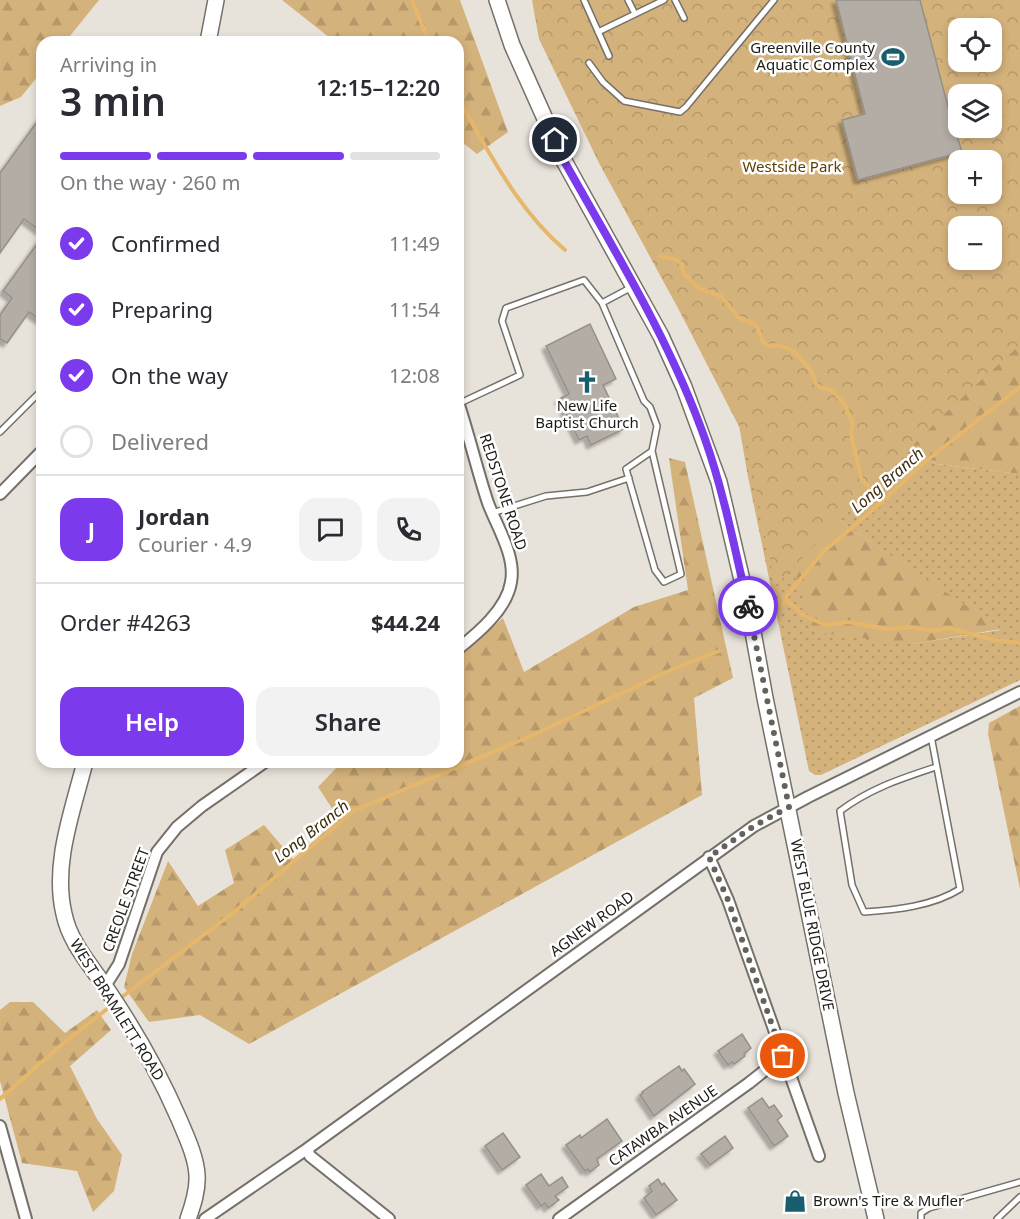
<!DOCTYPE html>
<meta charset="utf-8">
<style>
body{margin:0;font-family:"Noto Sans",sans-serif;background:#f2f2f3;color:#2b2b33;height:100vh;display:flex;flex-direction:column;font-size:22px;white-space:nowrap}
*{box-sizing:border-box;margin:0}
p{font-size:20px;color:#7c7c81}
.icon{flex:none;width:33px;height:33px;fill:none;stroke:currentColor;stroke-width:2;stroke-linecap:round;stroke-linejoin:round}
.map{position:relative;flex:1;overflow:hidden}
.sheet{position:absolute;left:36px;top:36px;width:428px;height:732px;display:flex;flex-direction:column;background:#fff;border-radius:18px;box-shadow:0 3px 9px #0003}
.sheet>*{flex:none}
.controls{position:absolute;left:948px;top:18px;display:grid;gap:12px}
.controls a{display:grid;place-items:center;width:54px;height:54px;border-radius:12px;background:#fff;box-shadow:0 3px 9px #0003;font-size:30px}
.pin{position:absolute;display:grid;place-items:center;width:51px;height:51px;color:#fff;margin:-26px;border:3px solid #fff;border-radius:50%;box-shadow:0 2px 6px #0007}
.courier{position:absolute;display:grid;place-items:center;width:60px;height:60px;margin:-30px;border:4px solid #7c3aed;border-radius:50%;background:#fff;color:#222;box-shadow:0 2px 8px #0007}
.head em{font-style:normal;font-weight:600}
.head div{display:flex;flex-direction:column-reverse}
.head{display:flex;align-items:center;justify-content:space-between;height:102px;padding:0 24px}
h1{font-size:39px;font-weight:600;line-height:45px}
.bar{display:grid;grid-template-columns:repeat(4,1fr);gap:9px 6px;align-content:center;height:72px;padding:0 24px}
.bar i{height:8px;border-radius:4px;background:#e1e1e2}
.bar .selected{background:#7c3aed}
.bar p{grid-column:span 4}
.line{display:flex;align-items:center;gap:15px;padding:0 24px;border-top:2px solid #e1e1e2}
.line div{flex:1}
.round{display:grid;place-items:center;flex:none;width:63px;height:63px;border-radius:18px;background:#f2f2f3}
ol{padding:0 24px;list-style:none}
li{display:flex;align-items:center;gap:18px;height:66px}
li p{margin-inline-start:auto}
li .icon{padding:6px;border-radius:50%;background:#7c3aed;color:#fff;stroke-width:4}
li:last-child{color:#7c7c81}
li i{width:33px;height:33px;border:3px solid #e1e1e2;border-radius:50%}
.primary-button{display:flex;gap:12px;margin-top:auto;padding:12px 24px}
.primary-button a{flex:1;height:69px;border-radius:18px;background:#7c3aed;color:#fff;font-size:24px;font-weight:600;line-height:69px;text-align:center}
.primary-button a+a{background:#f2f2f3;color:#2b2b33}
.map>svg:first-child{display:block}
.grass{fill:url(#grass-dots);fill-rule:evenodd}
.forest{fill:url(#forest-firs)}
.park{fill:url(#park-crowns);fill-rule:evenodd}
.lines{fill:none;stroke-linecap:round;stroke-linejoin:round}
.stream{stroke:#e5b76b;stroke-width:4}
.building{fill:#b3ada5;stroke:#959088;stroke-width:1.5;filter:url(#shadow)}
.lane-casing{stroke:#757068;stroke-width:8}
.street-casing{stroke:#757068;stroke-width:14}
.secondary-casing{stroke:#757068;stroke-width:18}
.lane{stroke:#fff;stroke-width:5}
.street{stroke:#fff;stroke-width:10}
.secondary{stroke:#fff;stroke-width:15}
.done{stroke:#65625d;stroke-width:6;stroke-dasharray:0 10.8}
.route{stroke:#7c3aed;stroke-width:8}
.labels{text-anchor:middle;stroke-width:5;stroke-linejoin:round;paint-order:stroke}
.poi-label{font-size:15px;fill:#1e1c19;stroke:#fff;text-anchor:end}
.park-label{font-size:15px;fill:#5e4000;stroke:#fff}
.street-label{font-size:15px;fill:#1e1c19;stroke:#fff}
.water-label{font-size:16px;font-style:italic;fill:#3f2d0b;stroke:#fff}
</style>
<div class="map">
<svg width="1020" height="1219" viewBox="0 0 1020 1219">
<defs>
<pattern id="grass-dots" width="8" height="8" patternUnits="userSpaceOnUse" patternTransform="scale(1.5)"><rect width="8" height="8" fill="#d4b27c"/><path d="M2 2h.1M6 6h.1" fill="none" stroke="#b6986b" stroke-width="1.8" stroke-linecap="round"/></pattern>
<pattern id="forest-firs" width="22" height="20" patternUnits="userSpaceOnUse" patternTransform="scale(1.5)"><rect width="22" height="20" fill="#d4b27c"/><path d="M5 1l3.5 6h-7zM16 11l3.5 6h-7z" fill="#b6986b"/></pattern>
<pattern id="park-crowns" width="20" height="18" patternUnits="userSpaceOnUse" patternTransform="scale(1.5)"><rect width="20" height="18" fill="#d4b27c"/><path d="M2 6a3 3 0 1 1 6 0M12 15a3 3 0 1 1 6 0" fill="none" stroke="#b6986b"/></pattern>
<filter id="shadow"><feDropShadow dx="-4" dy="4" stdDeviation="1.5" flood-color="#0004"/></filter>
</defs>
<rect width="100%" height="100%" fill="#e8e3da"/>
<path class="grass" d="M729,367L834,394L936,464L1020,474V680L821,775H815L809,771L748,477ZM766,468L862,536L1000,630L912,644Z"/>
<path class="forest" d="M0,0H99L65,42H42V71L21,97L0,106Z
M282,0H460L508,132L477,154L458,139V42H335Z
M1020,287V474L936,464L834,394L813,314Z
M669,458L685,462L733,678L694,698L702,795L249,1044L200,1015L149,1022L124,987L132,954L168,861L198,906L234,883L225,850L264,825L293,859L339,819L318,787L342,762H458V657L503,618L524,672L634,607L688,590Z
M765,467L862,536L1001,629L912,644L813,632Z
M1020,706V889L988,734L989,723Z
M10,1002H33L65,1033L97,1010L111,1030L70,1066L97,1119L122,1155L114,1191L93,1212L77,1171L22,1163L0,1081V1010Z"/>
<path class="park" d="M532,0H1020V345L942,416L775,586L747,442L680,312L599,163L539,39ZM958,28H992V62H958ZM958,94H992V128H958ZM958,160H992V194H958ZM958,226H992V260H958Z"/>
<g class="lines">
<path class="stream" d="M412,0L429,42
M458,99C490,153 517,209 565,250
M660,256L674,259L681,263L684,274L700,289L721,296L739,318L753,323L758,328L763,342L769,346L779,345L794,351L812,372L816,384L820,387L833,391L844,404L853,423L851,434L861,478L882,502
M785,598L803,615L825,625L848,622L888,629L910,627L933,631L949,628L994,640L1020,643
M783,605L785,598L822,553L882,502L921,465L1020,387
M118,1000L234,912L353,811L533,735L673,669L719,651
M0,1099L60,1046L112,1005"/>
</g>
<path class="building" d="M836,0H920L951,118L958,116V132L956,133L962,152L858,180L842,120L865,114Z
M42,115V232L24,219L0,253V173Z
M42,237V321L29,312L7,343L0,339V315L12,298L3,291Z
M590,324L616,379L603,385L624,429L591,445L587,436L579,440L559,399L569,394L546,346Z
M742,1034L751,1048L744,1054L745,1056L734,1064L732,1062L728,1065L718,1051Z
M679,1066L682,1071L684,1069L695,1084L654,1116L640,1095L643,1093L642,1092Z
M762,1098L769,1108L774,1105L782,1116L777,1120L788,1136L774,1146L748,1108Z
M607,1119L622,1141L597,1159L599,1165L590,1172L588,1169L585,1171L566,1145L580,1135L581,1138Z
M503,1133L520,1157L502,1170L485,1146Z
M725,1136L733,1148L710,1165L701,1154Z
M541,1174L549,1186L562,1177L568,1187L555,1196L559,1200L548,1208L545,1203L541,1206L526,1185Z
M658,1179L662,1185L664,1183L677,1200L656,1215L644,1198L652,1191L649,1186Z"/>
<g class="lines">
<g class="lane-casing">
<path id="lane" d="M584,0L609,56
M628,0L635,14
M675,0L684,18
M598,32L664,0
M589,63L603,82L624,101L680,112L686,107L774,0
M602,303L632,287
M458,404L520,375L502,321L506,308L584,280L602,303L644,401L650,407L657,426L652,451L681,574L664,582L655,570L626,469L652,451
M0,432L42,390
M492,513L546,496L587,492L629,478
M931,736L960,889C933,906 896,910 864,912L852,885L840,811C871,788 900,779 936,767
M921,1219V1213L929,1208L1020,1182
M997,1219L1020,1197"/>
</g>
<g class="street-casing">
<path id="street" d="M458,402C469,435 477,470 488,503C497,527 516,556 511,582C507,609 478,633 458,649
M0,494L42,451
M709,857L728,900L819,1156
M105,986L119,964L157,852L177,827L202,806L265,762
M0,1126L26,1219
M307,1149L310,1156L389,1219
M205,1219L307,1149L754,826L808,797L1020,692
M559,1219L749,1083L783,1056"/>
</g>
<g class="secondary-casing">
<path id="secondary" d="M497,0L512,45L563,159L661,336L684,387L719,482L749,610L765,698L846,1093L876,1219
M208,42L216,0
M85,762C73,810 52,864 64,914C70,943 90,964 106,988C134,1029 159,1073 179,1119C186,1136 196,1156 197,1175C198,1190 193,1205 188,1219"/>
</g>
<use href="#lane" class="lane"/>
<use href="#street" class="street"/>
<use href="#secondary" class="secondary"/>
</g>
<g class="lines">
<path class="done" d="M748,606L789,807L754,826L709,857L728,900L783,1056"/>
<path class="route" d="M555,140L563,159C614,250 670,340 705,439C724,493 735,550 748,606"/>
</g>
<defs>
<g id="stadium-bare" transform="scale(1.8)"><path d="M0-5a6.5 5 0 1 0 0 10a6.5 5 0 1 0 0-10ZM-3.5-1.8h7v3.6h-7Z" fill="#175f6f" stroke="#fff" stroke-width="2.5" paint-order="stroke"/></g>
<g id="church-bare" transform="scale(1.8)"><path d="M-1.2-6h2.4v3.5h3.3v2.4h-3.3V6h-2.4V-.1h-3.3v-2.4h3.3Z" fill="#175f6f" stroke="#fff" stroke-width="2.5" paint-order="stroke"/></g>
<g id="shop-bare" transform="scale(1.8)"><path d="M-5-2.5h2.3a2.7 3.5 0 0 1 5.4 0H5L5.5 6h-11ZM-1.5-2.5h3a1.5 2.3 0 0 0-3 0Z" fill="#175f6f" stroke="#fff" stroke-width="2.5" paint-order="stroke"/></g>
</defs>
<g fill-rule="evenodd">
<use href="#stadium-bare" x="893" y="57"/>
<use href="#church-bare" x="587" y="382"/>
<use href="#shop-bare" x="795" y="1201"/>
</g>
<g class="labels">
<g class="poi-label">
<text x="875" y="53">Greenville County<tspan x="875" dy="17">Aquatic Complex</tspan></text>
<text x="587" y="411" text-anchor="middle">New Life<tspan x="587" dy="17">Baptist Church</tspan></text>
<text x="813" y="1206" text-anchor="start">Brown's Tire &amp; Mufler</text>
</g>
<g class="park-label">
<text x="792" y="172">Westside Park</text>
</g>
<g class="street-label">
<text transform="translate(503 492) rotate(72)" y="5">REDSTONE ROAD</text>
<text transform="translate(126 900) rotate(-70)" y="5">CREOLE STREET</text>
<text transform="translate(592 924) rotate(-36)" y="5">AGNEW ROAD</text>
<text transform="translate(812 925) rotate(79)" y="5">WEST BLUE RIDGE DRIVE</text>
<text transform="translate(117 1010) rotate(58)" y="5">WEST BRAMLETT ROAD</text>
<text transform="translate(663 1126) rotate(-35)" y="5">CATAWBA AVENUE</text>
</g>
<g class="water-label">
<text transform="translate(887 480) rotate(-41)" y="6">Long Branch</text>
<text transform="translate(311 831) rotate(-38)" y="6">Long Branch</text>
</g>
</g>
</svg>
<div class="controls">
<a><svg class="icon" aria-label="locate" viewBox="0 0 24 24"><circle cx="12" cy="12" r="6"/><path d="M12 2v4M12 18v4M2 12h4M18 12h4"/></svg></a>
<a><svg class="icon" aria-label="layers" viewBox="0 0 24 24"><path d="M12 4l9 5-9 5-9-5zM3 14l9 5 9-5"/></svg></a>
<a>+</a>
<a>−</a>
</div>
<div class="pin" style="left:783px;top:1056px;background:#ea580c"><svg class="icon" aria-label="bag" viewBox="0 0 24 24"><path d="M5 8h14l-1 12H6zM9 8a3 3 0 0 1 6 0"/></svg></div>
<div class="pin" style="left:555px;top:140px;background:#1f2937"><svg class="icon" aria-label="home" viewBox="0 0 24 24"><path d="M3 11l9-7 9 7M6 9v11h12V9"/></svg></div>
<div class="courier" style="left:748px;top:606px"><svg class="icon" aria-label="bike" viewBox="0 0 24 24"><circle cx="6" cy="16" r="4"/><circle cx="18" cy="16" r="4"/><path d="M6 16l4-8h5l3 8M10 8l3 8H6M13 5h3"/></svg></div>
<section class="sheet">
<div class="head"><div><h1>3 min</h1><p>Arriving in</p></div><em>12:15–12:20</em></div>
<div class="bar"><i class="selected"></i><i class="selected"></i><i class="selected"></i><i></i><p>On the way · 260 m</p></div>
<ol>
<li><svg class="icon" aria-label="check" viewBox="0 0 24 24"><path d="M5 12l5 5 9-10"/></svg>Confirmed<p>11:49</p></li>
<li><svg class="icon" aria-label="check" viewBox="0 0 24 24"><path d="M5 12l5 5 9-10"/></svg>Preparing<p>11:54</p></li>
<li><svg class="icon" aria-label="check" viewBox="0 0 24 24"><path d="M5 12l5 5 9-10"/></svg>On the way<p>12:08</p></li>
<li><i></i>Delivered</li>
</ol>
<div class="line" style="height:108px"><b class="round" style="background:#7c3aed;color:#fff">J</b><div><b>Jordan</b><p>Courier · 4.9</p></div><a class="round"><svg class="icon" aria-label="chat" viewBox="0 0 24 24"><path d="M4 5h16v11H9l-5 4z"/></svg></a><a class="round"><svg class="icon" aria-label="phone" viewBox="0 0 24 24"><path d="M5 4h4l2 5-3 2q2 4 5 5l2-3 5 2v4C11 20 4 13 5 4z"/></svg></a></div>
<div class="line" style="height:78px"><div>Order #4263</div><b>$44.24</b></div>
<div class="primary-button"><a>Help</a><a>Share</a></div>
</section>
</div>
